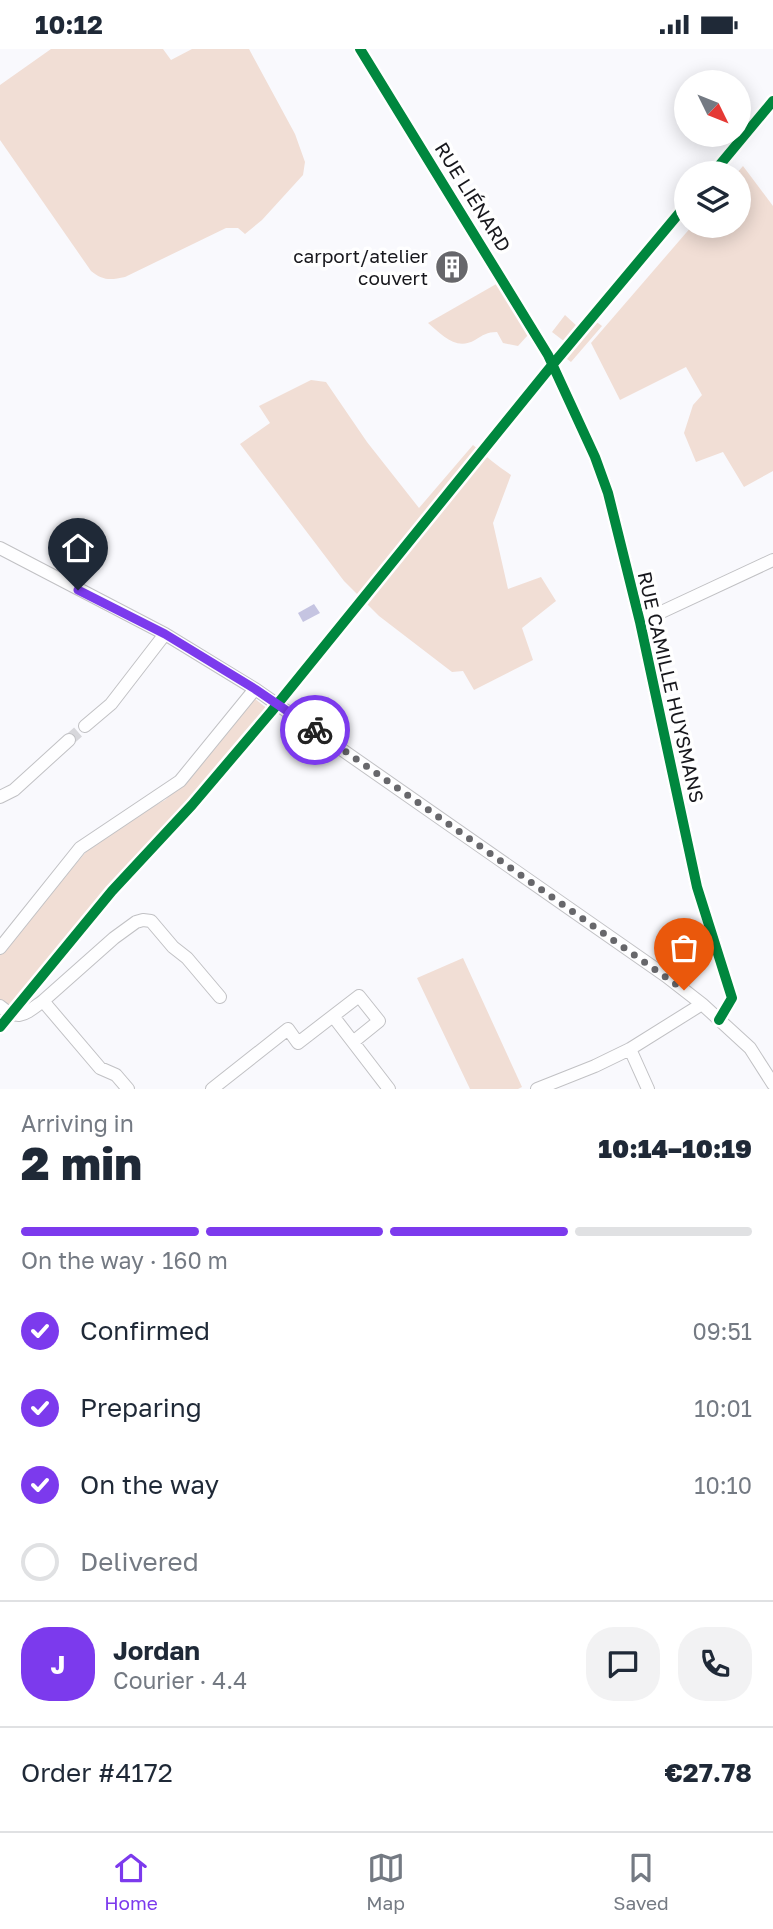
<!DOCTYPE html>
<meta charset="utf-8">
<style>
body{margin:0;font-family:"Golos Text",sans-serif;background:#f2f2f3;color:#1f2937;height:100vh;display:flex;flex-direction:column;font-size:26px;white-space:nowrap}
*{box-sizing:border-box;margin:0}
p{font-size:23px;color:#747a83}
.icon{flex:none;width:38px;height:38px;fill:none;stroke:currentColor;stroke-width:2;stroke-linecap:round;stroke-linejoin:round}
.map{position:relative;height:1040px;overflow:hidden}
.sheet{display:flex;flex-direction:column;background:#fff;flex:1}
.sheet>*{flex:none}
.needle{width:46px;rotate:133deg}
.fabs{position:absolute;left:674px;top:21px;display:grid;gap:14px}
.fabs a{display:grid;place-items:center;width:77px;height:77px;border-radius:50%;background:#fff;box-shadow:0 4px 18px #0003;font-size:35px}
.pin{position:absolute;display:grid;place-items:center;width:60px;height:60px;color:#fff;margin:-72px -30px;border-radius:50% 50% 50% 0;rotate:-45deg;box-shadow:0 0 7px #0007}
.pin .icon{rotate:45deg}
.courier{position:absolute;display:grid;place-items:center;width:70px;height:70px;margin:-35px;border:5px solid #7c3aed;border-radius:50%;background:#fff;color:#222;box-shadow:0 2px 9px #0007}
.summary em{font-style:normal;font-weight:800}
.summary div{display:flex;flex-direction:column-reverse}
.summary{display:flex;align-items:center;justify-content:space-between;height:119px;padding:0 21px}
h1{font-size:46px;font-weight:800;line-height:52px}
.bar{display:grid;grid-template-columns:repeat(4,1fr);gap:10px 7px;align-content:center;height:84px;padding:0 21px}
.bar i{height:9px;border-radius:5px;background:#e0e1e3}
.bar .selected{background:#7c3aed}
.bar p{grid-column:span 4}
.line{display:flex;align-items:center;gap:18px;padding:0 21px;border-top:2px solid #e0e1e3}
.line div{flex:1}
.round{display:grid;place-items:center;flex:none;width:74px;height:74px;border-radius:28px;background:#f2f2f3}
ol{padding:0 21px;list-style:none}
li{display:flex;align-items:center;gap:21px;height:77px}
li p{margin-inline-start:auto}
li .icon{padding:7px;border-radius:50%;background:#7c3aed;color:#fff;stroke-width:4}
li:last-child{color:#747a83}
li i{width:38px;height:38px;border:4px solid #e0e1e3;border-radius:50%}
.status{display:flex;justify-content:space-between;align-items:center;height:49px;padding:0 35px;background:#fff;direction:ltr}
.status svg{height:19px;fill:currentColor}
.tab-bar{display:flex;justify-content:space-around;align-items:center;height:98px;border-top:2px solid #e0e1e3;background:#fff;font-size:19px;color:#747a83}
.tab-bar a{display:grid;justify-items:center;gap:4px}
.tab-bar .selected{color:#7c3aed}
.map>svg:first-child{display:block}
.green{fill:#f1ded5}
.water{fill:#c5c4e1}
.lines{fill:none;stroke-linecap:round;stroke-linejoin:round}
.minor-tunnel{stroke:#d7d7db;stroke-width:12;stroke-dasharray:12 6;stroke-linecap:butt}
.minor-casing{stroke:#c1c1c4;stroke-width:14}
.minor{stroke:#fefeff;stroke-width:12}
.cycleway-casing{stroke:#fff;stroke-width:15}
.cycleway{stroke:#00873e;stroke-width:10}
.done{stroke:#67676b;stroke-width:7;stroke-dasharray:0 12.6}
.route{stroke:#7c3aed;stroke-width:9}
.labels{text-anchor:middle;stroke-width:7;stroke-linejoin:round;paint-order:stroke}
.street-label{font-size:19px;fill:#18181d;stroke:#fff}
.poi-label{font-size:19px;fill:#18181d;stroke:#fff;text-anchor:end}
</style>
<div class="status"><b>10:12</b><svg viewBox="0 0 49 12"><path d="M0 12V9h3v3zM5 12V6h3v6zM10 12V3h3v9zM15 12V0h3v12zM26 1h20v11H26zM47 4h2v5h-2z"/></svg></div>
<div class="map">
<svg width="773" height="1040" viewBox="0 0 773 1040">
<rect width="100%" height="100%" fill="#f9f9fd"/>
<path class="green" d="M51,0H163L171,11L192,0H249L295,85L305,113L303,126L262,171L245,185L238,179H226L125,228C111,231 103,232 91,222L0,91V36Z
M743,117L773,157V422L744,438L723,403L696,413L684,384L693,356L702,346L686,318L620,351L591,294L692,177H738V124H737Z
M498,234L528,286L518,297L503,294L497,283C487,283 483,286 475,291C456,302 442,286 428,274Z
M565,266L579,279L565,293L552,283Z
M594,271L602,277L571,313L563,307Z
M311,331L326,333L367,393L419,459L473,396C486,407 497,417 511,426L493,474L508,540L541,528L556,552L522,579L533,611L474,641L463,622L452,623L379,567L344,532L240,395L270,374L259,357Z
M254,649L269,661L190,756L109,842L11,959L0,950V906L17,884L91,797L150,759L165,751L182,735Z
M463,909L522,1038L518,1040H470L417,929Z"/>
<path class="water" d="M314,555L320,564L303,573L298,564Z"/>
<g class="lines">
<path class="minor-tunnel" d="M69,691L85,677"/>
<g class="minor-casing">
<path id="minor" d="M360,0L548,306L595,408L608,444L640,573L697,838L732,949L719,971
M0,499L165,585L255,640L666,927L702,955L750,999L773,1035
M640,573L773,511
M85,677L111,655L165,585
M0,748L14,741L69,691
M0,899L80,799L180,732L255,640
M43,952L114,889L136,873L143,871L151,872L173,898L187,909L220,948
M0,957C19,973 25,965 43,952L100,1019L116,1026L128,1040
M333,967L359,947L379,972L353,993
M630,1000L648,1040
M212,1040L288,980L298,994L333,967L389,1040
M537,1040L595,1017L630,1000L702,955"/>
</g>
<use href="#minor" class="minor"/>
<g class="cycleway-casing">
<path id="cycleway" d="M360,0L548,306L595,408L608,444L640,573L697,838L732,949L719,971
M713,124L773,52
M0,978L112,842L192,756L271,663L553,315L686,156"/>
</g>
<use href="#cycleway" class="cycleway"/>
</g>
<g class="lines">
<path class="done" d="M315,681L684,941"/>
<path class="route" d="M78,541L165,585L255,640L315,681"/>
</g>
<defs>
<g id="building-disc" transform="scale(1.75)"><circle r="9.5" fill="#67676b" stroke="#fff"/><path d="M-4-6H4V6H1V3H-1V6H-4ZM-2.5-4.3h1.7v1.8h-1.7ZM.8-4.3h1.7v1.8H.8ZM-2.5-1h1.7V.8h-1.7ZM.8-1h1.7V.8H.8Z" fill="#fff"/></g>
</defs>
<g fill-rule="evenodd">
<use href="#building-disc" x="452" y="218"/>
</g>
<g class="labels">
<g class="street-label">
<text transform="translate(473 148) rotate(58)" y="7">RUE LIÉNARD</text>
<text transform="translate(671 638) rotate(77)" y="7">RUE CAMILLE HUYSMANS</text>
</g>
<g class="poi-label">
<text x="428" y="214">carport/atelier<tspan x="428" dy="22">couvert</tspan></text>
</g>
</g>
</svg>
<div class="fabs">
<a><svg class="needle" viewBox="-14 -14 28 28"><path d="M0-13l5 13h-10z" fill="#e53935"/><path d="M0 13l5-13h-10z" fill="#747a83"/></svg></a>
<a><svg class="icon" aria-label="layers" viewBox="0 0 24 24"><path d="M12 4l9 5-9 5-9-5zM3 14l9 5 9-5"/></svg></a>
</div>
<div class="pin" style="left:684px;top:941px;background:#ea580c"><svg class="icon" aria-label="bag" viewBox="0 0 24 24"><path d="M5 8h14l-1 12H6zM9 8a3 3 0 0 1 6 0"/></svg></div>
<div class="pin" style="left:78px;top:541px;background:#1f2937"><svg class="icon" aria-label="home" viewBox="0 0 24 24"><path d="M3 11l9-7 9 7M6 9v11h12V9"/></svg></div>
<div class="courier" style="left:315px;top:681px"><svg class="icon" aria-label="bike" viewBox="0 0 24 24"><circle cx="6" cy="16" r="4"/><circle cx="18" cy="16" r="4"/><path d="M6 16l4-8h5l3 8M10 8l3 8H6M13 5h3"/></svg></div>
</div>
<section class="sheet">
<div class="summary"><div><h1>2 min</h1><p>Arriving in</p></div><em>10:14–10:19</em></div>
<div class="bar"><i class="selected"></i><i class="selected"></i><i class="selected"></i><i></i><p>On the way · 160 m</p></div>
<ol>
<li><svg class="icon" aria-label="check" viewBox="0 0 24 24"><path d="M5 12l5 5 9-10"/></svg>Confirmed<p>09:51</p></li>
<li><svg class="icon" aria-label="check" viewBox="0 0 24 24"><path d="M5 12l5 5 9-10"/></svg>Preparing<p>10:01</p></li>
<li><svg class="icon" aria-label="check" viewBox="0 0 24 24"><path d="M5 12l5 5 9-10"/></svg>On the way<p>10:10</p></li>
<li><i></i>Delivered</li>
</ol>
<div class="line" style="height:126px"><b class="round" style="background:#7c3aed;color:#fff">J</b><div><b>Jordan</b><p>Courier · 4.4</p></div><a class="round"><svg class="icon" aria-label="chat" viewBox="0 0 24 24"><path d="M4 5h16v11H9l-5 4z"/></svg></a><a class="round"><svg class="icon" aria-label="phone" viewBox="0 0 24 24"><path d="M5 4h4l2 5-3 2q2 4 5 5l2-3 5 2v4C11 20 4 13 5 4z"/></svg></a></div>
<div class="line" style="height:91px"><div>Order #4172</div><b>€27.78</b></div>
</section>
<nav class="tab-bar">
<a class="selected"><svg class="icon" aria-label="home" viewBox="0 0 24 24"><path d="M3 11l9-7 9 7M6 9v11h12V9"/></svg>Home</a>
<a><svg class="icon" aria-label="map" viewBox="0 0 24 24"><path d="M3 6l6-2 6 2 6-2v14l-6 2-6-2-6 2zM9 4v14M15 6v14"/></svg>Map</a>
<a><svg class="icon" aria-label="saved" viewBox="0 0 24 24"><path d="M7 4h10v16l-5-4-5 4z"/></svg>Saved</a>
</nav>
